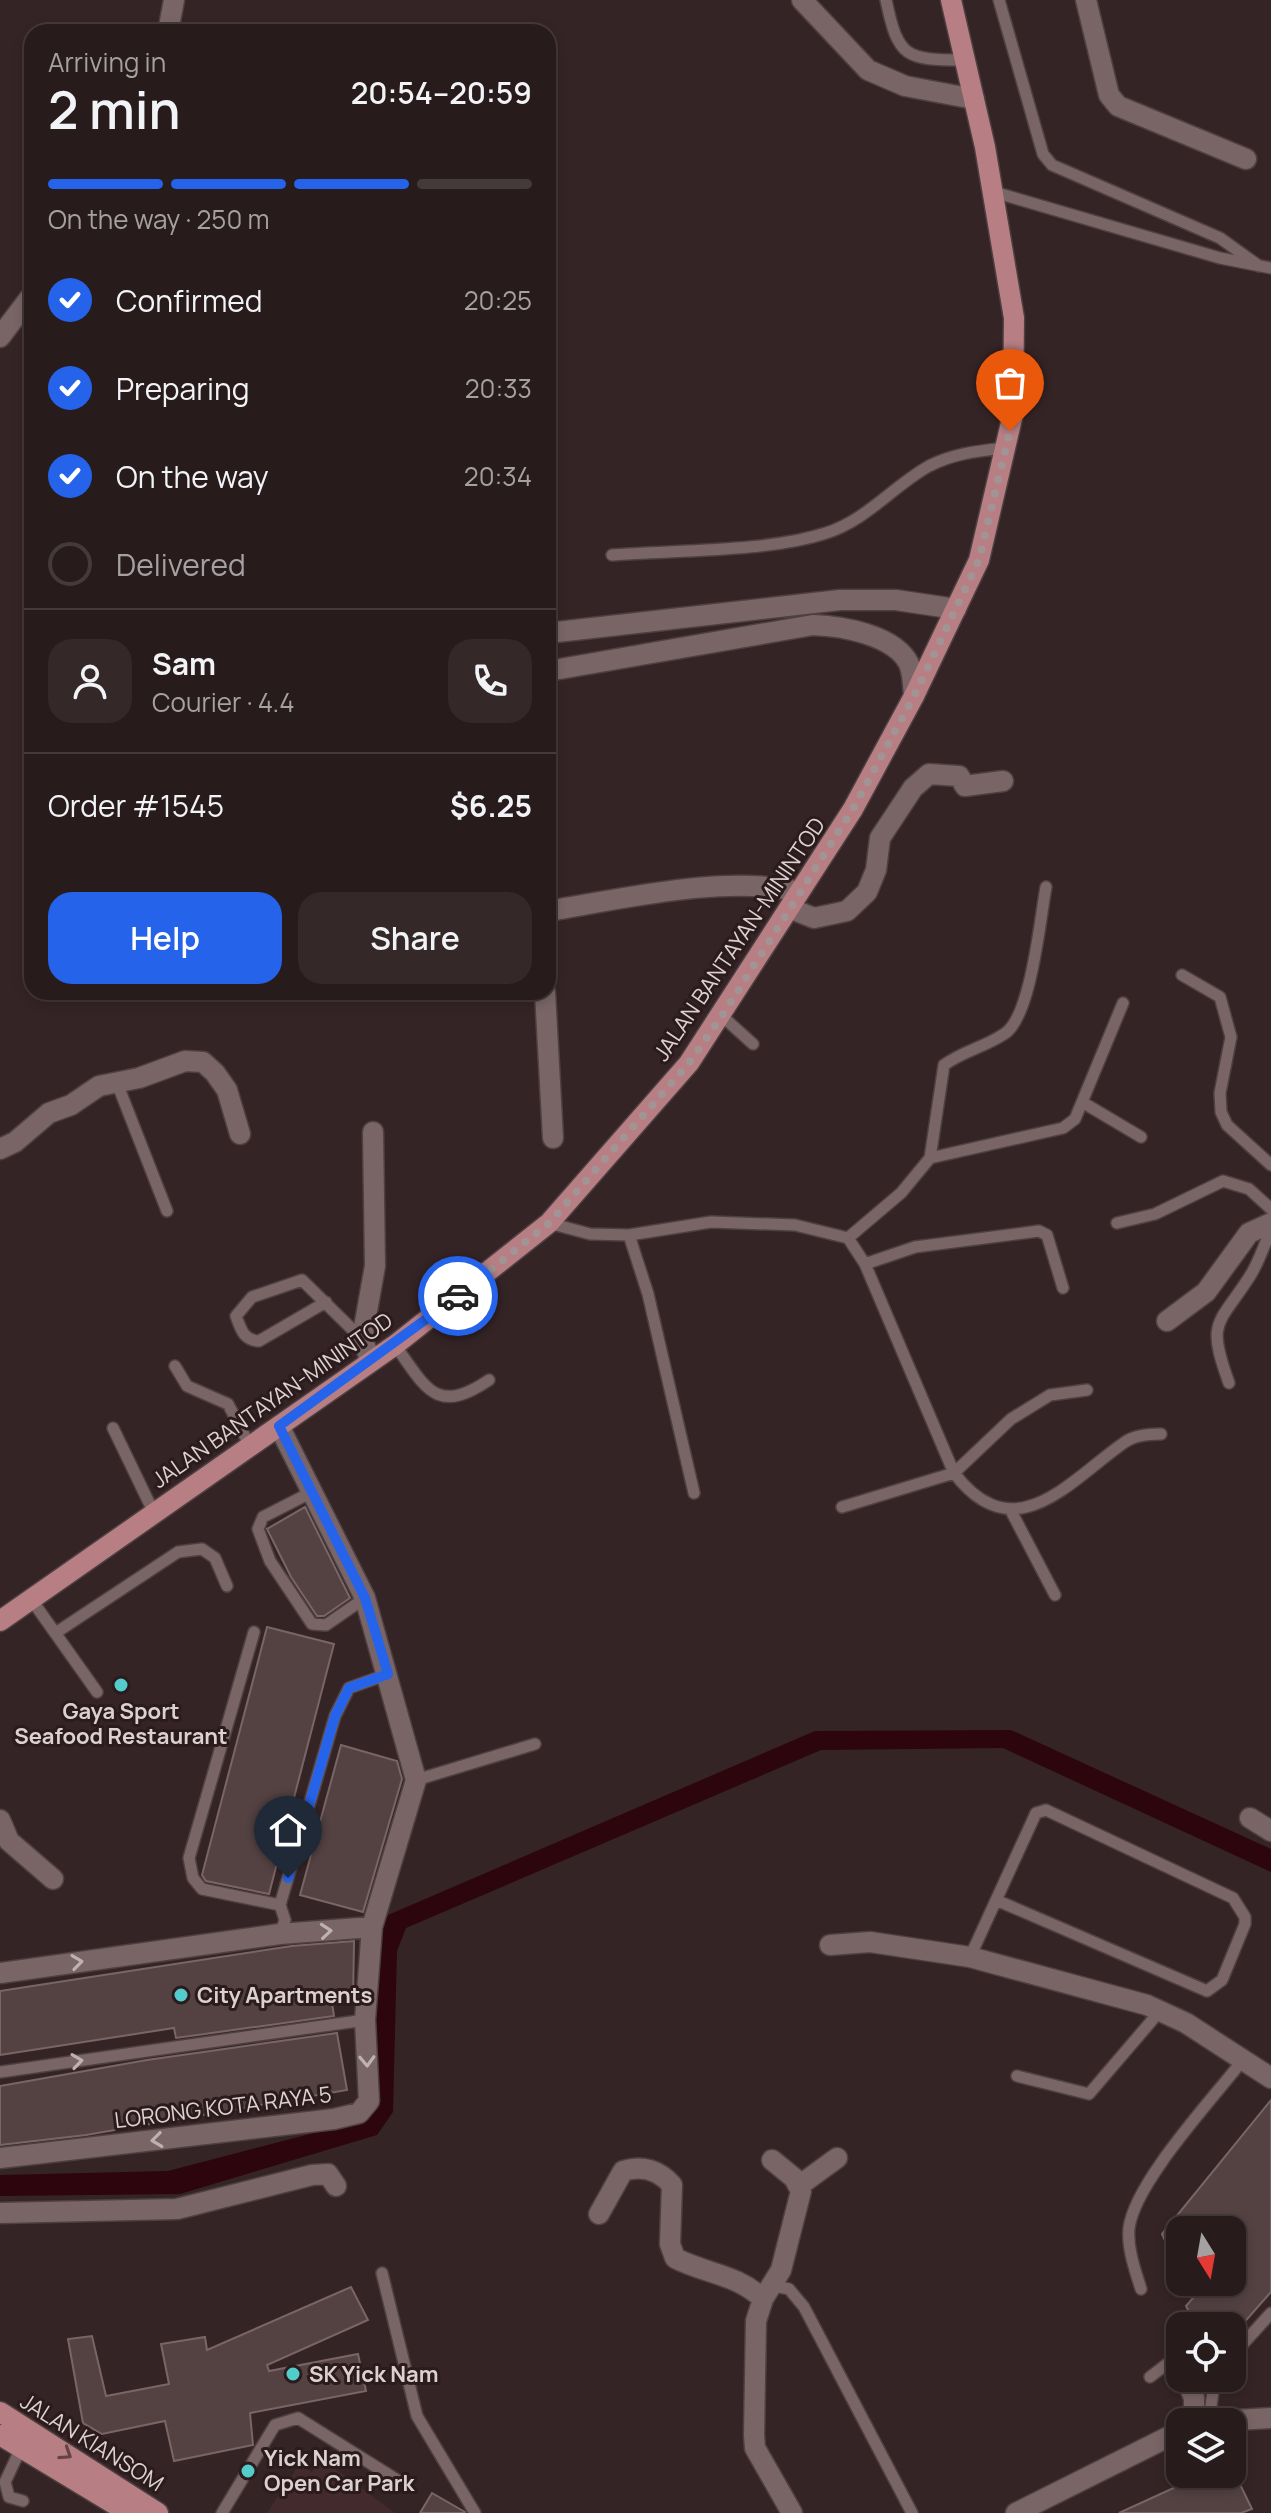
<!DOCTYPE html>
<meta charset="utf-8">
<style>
body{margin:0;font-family:Manrope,sans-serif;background:#342829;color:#f1f3f6;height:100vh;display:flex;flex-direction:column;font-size:30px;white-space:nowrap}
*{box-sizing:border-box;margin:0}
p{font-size:26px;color:#a5a1a3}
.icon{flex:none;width:44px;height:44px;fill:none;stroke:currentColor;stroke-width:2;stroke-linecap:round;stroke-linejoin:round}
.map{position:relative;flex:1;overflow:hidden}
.panel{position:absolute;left:24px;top:24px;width:532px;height:976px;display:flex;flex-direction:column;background:#281b1c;border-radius:24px;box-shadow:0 4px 12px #0003,0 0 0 2px #44393b}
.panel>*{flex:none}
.needle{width:52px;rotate:169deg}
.controls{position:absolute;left:1166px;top:2216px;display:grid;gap:16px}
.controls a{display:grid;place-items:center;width:80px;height:80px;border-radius:16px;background:#281b1c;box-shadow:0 4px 12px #0003,0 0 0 2px #44393b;font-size:40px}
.pin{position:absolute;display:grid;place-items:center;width:68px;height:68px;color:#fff;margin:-82px -34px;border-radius:50% 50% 50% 0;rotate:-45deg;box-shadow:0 0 8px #0007}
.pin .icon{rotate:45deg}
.courier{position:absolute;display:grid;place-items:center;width:80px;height:80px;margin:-40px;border:6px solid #2563eb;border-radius:50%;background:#fff;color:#222;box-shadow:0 2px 10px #0007}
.headline em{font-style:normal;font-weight:600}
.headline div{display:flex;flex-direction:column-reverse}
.headline{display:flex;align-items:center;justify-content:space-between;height:136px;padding:0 24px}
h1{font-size:52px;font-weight:600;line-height:60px}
.bar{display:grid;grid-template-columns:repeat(4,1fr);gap:12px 8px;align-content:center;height:96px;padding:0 24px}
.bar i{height:10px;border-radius:6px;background:#44393b}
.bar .current{background:#2563eb}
.bar p{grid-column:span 4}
.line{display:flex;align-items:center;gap:20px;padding:0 24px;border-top:2px solid #44393b}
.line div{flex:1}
.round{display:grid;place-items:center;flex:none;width:84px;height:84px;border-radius:24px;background:#342829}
ol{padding:0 24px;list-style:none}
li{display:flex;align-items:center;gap:24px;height:88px}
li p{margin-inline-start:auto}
li .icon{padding:8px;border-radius:50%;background:#2563eb;color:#fff;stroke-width:4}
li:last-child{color:#a5a1a3}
li i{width:44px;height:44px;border:4px solid #44393b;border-radius:50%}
.action{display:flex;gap:16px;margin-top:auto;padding:16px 24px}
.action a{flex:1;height:92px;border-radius:24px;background:#2563eb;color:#fff;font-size:32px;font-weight:600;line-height:92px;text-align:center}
.action a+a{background:#342829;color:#f1f3f6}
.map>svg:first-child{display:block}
.built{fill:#432b2d}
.water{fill:#2d050c}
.building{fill:#544243;stroke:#796566;stroke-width:2}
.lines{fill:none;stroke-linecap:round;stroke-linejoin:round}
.service-casing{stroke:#4e4041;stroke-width:14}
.minor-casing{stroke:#4e4041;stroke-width:23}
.tertiary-casing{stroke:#4e4041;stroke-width:23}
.primary-casing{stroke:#4e4041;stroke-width:23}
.service{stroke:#796566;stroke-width:11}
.minor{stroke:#796566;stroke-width:20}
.tertiary{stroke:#796566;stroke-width:20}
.primary{stroke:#b77f83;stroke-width:20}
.oneway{stroke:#beb1b1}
.oneway2{stroke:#634345}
.done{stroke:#a29495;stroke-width:8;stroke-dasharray:0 14.4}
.route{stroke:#2563eb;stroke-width:10}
.poi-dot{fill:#52cdcc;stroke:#2b1b1c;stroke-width:3}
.labels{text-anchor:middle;stroke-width:6;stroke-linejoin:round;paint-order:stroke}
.street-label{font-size:22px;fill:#dcd1d1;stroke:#2b1b1c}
.poi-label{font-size:22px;font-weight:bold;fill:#dcd1d1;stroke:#2b1b1c;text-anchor:start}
</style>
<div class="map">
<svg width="1271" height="2513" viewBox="0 0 1271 2513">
<rect width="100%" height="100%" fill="#352425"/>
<path class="built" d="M322,2459L395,2513H267L299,2465L312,2472Z"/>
<path class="water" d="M1011,1730L1271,1849V1872L1003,1748L821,1750L406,1928L397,1951L393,2112L377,2135L180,2194L0,2196V2175L168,2171L364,2120L376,1940L388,1915L815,1731Z"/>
<path class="building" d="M305,1507L350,1598L324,1616H317L291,1577L267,1529Z
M267,1627L334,1644L269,1894L206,1881L202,1875Z
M341,1745L397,1761L402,1779L363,1912L300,1895Z
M354,1941L353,2000L332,2003L334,2016L176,2038L174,2028L0,2055V1991L292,1946Z
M337,2033L347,2090L86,2135L0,2145V2086L147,2060Z
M1271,2100V2292L1241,2326H1196L1186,2306L1207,2282H1232V2230H1180V2275L1162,2234Z
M351,2287L368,2320L267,2365L269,2371L358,2354L366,2391L250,2413L253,2445L174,2461L165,2421L102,2434L83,2423L68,2339L92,2336L106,2396L169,2384L161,2344L205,2337L207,2350Z
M1204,2474H1235L1252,2509L1241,2513H1119Z
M432,2493L465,2512V2513H420Z"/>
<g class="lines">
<g class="service-casing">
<path id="service" d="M886,0C898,58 906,60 964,60
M999,0L1043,154L1052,165L1220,238L1259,266
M994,192L1220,258L1271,268
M612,555C675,550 768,552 826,533C867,520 893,486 929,466C954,453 979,451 1006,448
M1182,975L1220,997L1231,1037L1220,1093L1221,1112L1227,1125L1271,1165
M722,1016L753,1044
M117,1083L167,1211
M1082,1102L1141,1137
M930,1158L1063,1128L1075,1119L1123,1003
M549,1223L590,1234L629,1235L711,1222L795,1225L848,1238L865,1264L954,1473C1015,1553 1071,1479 1125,1442C1135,1435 1149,1434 1161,1434
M1117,1223L1155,1214L1223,1181L1249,1189L1271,1209
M629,1235L648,1294L694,1493
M848,1238L901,1193L930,1158L944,1065C963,1051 985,1047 1004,1034C1031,1018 1040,919 1046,887
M865,1264L915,1247L1039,1231L1047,1235L1063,1288
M326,1302L259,1341C243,1340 241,1329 236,1316L252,1297L302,1280L362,1339
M395,1345C426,1388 436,1416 489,1380
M175,1366L187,1386L228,1404L250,1446
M1229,1383C1206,1320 1218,1326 1250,1276C1259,1262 1264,1245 1271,1230
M113,1428L154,1513
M310,1493L263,1517L258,1529L270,1561L312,1624L326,1625L365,1598
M842,1507L954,1473L1011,1419L1050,1395L1087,1390
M1010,1509L1055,1595
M31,1599L97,1692
M57,1632L178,1552L202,1549L215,1558L227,1586
M254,1632L189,1858L193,1878L202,1889L280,1905
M416,1780L535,1744
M280,1934L285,1920L280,1905L335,1716L349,1688L388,1674
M970,1957L1036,1813L1046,1810L1233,1898L1245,1917V1924L1222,1980L1207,1991L996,1900
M0,2072L365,2020
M1017,2076L1089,2094L1160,2011
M382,2273L417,2416L475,2513
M774,2286L789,2289L804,2307L912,2513
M1141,2289C1135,2270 1127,2248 1129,2228C1135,2182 1212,2100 1242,2061
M1232,2356L1271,2313
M1150,2377L1176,2357
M1209,2420L1215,2378
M21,2448L5,2482L9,2497L23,2501
M222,2513L275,2425L298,2418L397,2480"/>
</g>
<g class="minor-casing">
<path id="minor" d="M802,0L868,70L905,86L974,99
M1086,0L1109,95L1118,106L1246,159
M168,32L174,0
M0,337L32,295
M548,633L840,600H896L956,609
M548,671L813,625C842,626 895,635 909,664C913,673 913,686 914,696
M789,908L814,918L847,911L867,892L876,870L880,838L913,788L929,774L959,776L965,786L1003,781
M548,911C622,899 727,874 799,892
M545,992L553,1138
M0,1149L15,1142L49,1113L71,1105L99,1086L139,1078L185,1061L203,1062L215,1073L227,1090L240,1134
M1167,1321L1206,1292L1249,1233L1271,1223
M371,1361L362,1339L375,1266L373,1132
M1250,1818L1271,1831
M0,1820L9,1841L53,1879
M830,1945L870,1942L970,1957L1147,2005L1186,2023L1271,2078
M0,1973L280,1934L372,1927
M0,2158L334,2119L359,2113L369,2101L365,2020L372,1927L416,1780L365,1598L279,1426
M772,2160L794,2178L801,2191L781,2270L763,2299L756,2321L754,2435L755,2448L792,2513
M800,2185L837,2158
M0,2213L177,2209L312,2175L328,2174L336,2186
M599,2214L623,2171C642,2165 659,2170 672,2185L670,2244L675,2258C706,2274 737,2274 763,2299
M1176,2357L1180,2364
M1186,2378L1194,2398V2422"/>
</g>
<g class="tertiary-casing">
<path id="tertiary" d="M1202,2422L1271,2418
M1016,2513L1180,2431"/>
</g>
<g class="primary-casing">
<path id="primary" d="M0,1621L395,1345L549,1223L689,1063L853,809L914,696L979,560L1013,414L1014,318L985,147L951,0
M0,2412L158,2513
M0,2435L129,2513"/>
</g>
<use href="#service" class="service"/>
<use href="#minor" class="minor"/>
<use href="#tertiary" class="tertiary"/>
<use href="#primary" class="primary"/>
</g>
<defs><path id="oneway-chevron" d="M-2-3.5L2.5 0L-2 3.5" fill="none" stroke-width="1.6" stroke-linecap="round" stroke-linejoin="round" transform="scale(2)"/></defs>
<g class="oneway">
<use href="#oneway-chevron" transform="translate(326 1931) rotate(-5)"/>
<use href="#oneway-chevron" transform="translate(77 1962) rotate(-8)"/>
<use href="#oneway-chevron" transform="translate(77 2061) rotate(-8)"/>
<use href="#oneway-chevron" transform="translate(367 2061) rotate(88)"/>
<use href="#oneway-chevron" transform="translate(157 2140) rotate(173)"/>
</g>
<use class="oneway2" href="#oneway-chevron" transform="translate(66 2454) rotate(33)"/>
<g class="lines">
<path class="done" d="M458,1296L549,1223L689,1063L722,1016L853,809L914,696L979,560L1010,431"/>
<path class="route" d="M288,1878L335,1716L349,1688L388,1674L365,1598L279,1426L458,1296"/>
</g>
<g class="poi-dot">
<circle cx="121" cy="1685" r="8"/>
<circle cx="181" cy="1995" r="8"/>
<circle cx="293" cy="2374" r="8"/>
<circle cx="248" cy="2471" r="8"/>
</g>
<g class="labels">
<g class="street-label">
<text transform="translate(739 939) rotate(-56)" y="8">JALAN BANTAYAN-MININTOD</text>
<text transform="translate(272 1400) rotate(-35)" y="8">JALAN BANTAYAN-MININTOD</text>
<text transform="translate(223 2107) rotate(-7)" y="8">LORONG KOTA RAYA 5</text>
<text transform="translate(92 2442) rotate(32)" y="8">JALAN KIANSOM</text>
</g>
<g class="poi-label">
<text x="121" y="1719" text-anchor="middle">Gaya Sport<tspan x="121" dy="25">Seafood Restaurant</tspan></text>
<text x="197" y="2003">City Apartments</text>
<text x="309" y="2382">SK Yick Nam</text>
<text x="264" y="2466">Yick Nam<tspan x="264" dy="25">Open Car Park</tspan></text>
</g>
</g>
</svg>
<div class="controls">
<a><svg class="needle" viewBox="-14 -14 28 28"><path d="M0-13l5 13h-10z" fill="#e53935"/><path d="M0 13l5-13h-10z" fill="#a5a1a3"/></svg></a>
<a><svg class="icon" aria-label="locate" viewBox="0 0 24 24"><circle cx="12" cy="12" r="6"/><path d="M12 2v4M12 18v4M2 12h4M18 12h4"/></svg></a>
<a><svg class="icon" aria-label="layers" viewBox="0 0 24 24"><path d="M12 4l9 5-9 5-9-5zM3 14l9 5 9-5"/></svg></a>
</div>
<div class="pin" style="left:1010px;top:431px;background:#ea580c"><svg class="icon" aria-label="bag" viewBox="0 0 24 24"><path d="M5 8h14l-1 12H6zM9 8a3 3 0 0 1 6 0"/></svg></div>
<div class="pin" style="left:288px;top:1878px;background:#1f2937"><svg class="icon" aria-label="home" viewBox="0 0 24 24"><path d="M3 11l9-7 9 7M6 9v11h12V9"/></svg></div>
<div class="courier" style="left:458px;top:1296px"><svg class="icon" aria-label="car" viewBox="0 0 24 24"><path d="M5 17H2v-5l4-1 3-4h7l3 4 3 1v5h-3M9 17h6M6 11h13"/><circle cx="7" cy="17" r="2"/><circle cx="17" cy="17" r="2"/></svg></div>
<section class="panel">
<div class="headline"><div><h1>2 min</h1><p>Arriving in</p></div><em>20:54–20:59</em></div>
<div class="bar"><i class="current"></i><i class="current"></i><i class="current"></i><i></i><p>On the way · 250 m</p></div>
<ol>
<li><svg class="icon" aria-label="check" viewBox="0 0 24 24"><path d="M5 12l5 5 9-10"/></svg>Confirmed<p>20:25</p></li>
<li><svg class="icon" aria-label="check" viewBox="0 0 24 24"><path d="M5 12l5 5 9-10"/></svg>Preparing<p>20:33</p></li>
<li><svg class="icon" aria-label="check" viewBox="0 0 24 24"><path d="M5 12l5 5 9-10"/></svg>On the way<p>20:34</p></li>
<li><i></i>Delivered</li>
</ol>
<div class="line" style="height:144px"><a class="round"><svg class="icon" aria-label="person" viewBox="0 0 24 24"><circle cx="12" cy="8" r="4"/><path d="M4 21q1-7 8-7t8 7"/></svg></a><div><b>Sam</b><p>Courier · 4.4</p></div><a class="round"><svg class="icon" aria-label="phone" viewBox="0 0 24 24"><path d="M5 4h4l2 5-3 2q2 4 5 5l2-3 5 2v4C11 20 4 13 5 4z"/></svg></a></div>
<div class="line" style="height:104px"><div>Order #1545</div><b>$6.25</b></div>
<div class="action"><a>Help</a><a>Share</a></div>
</section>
</div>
